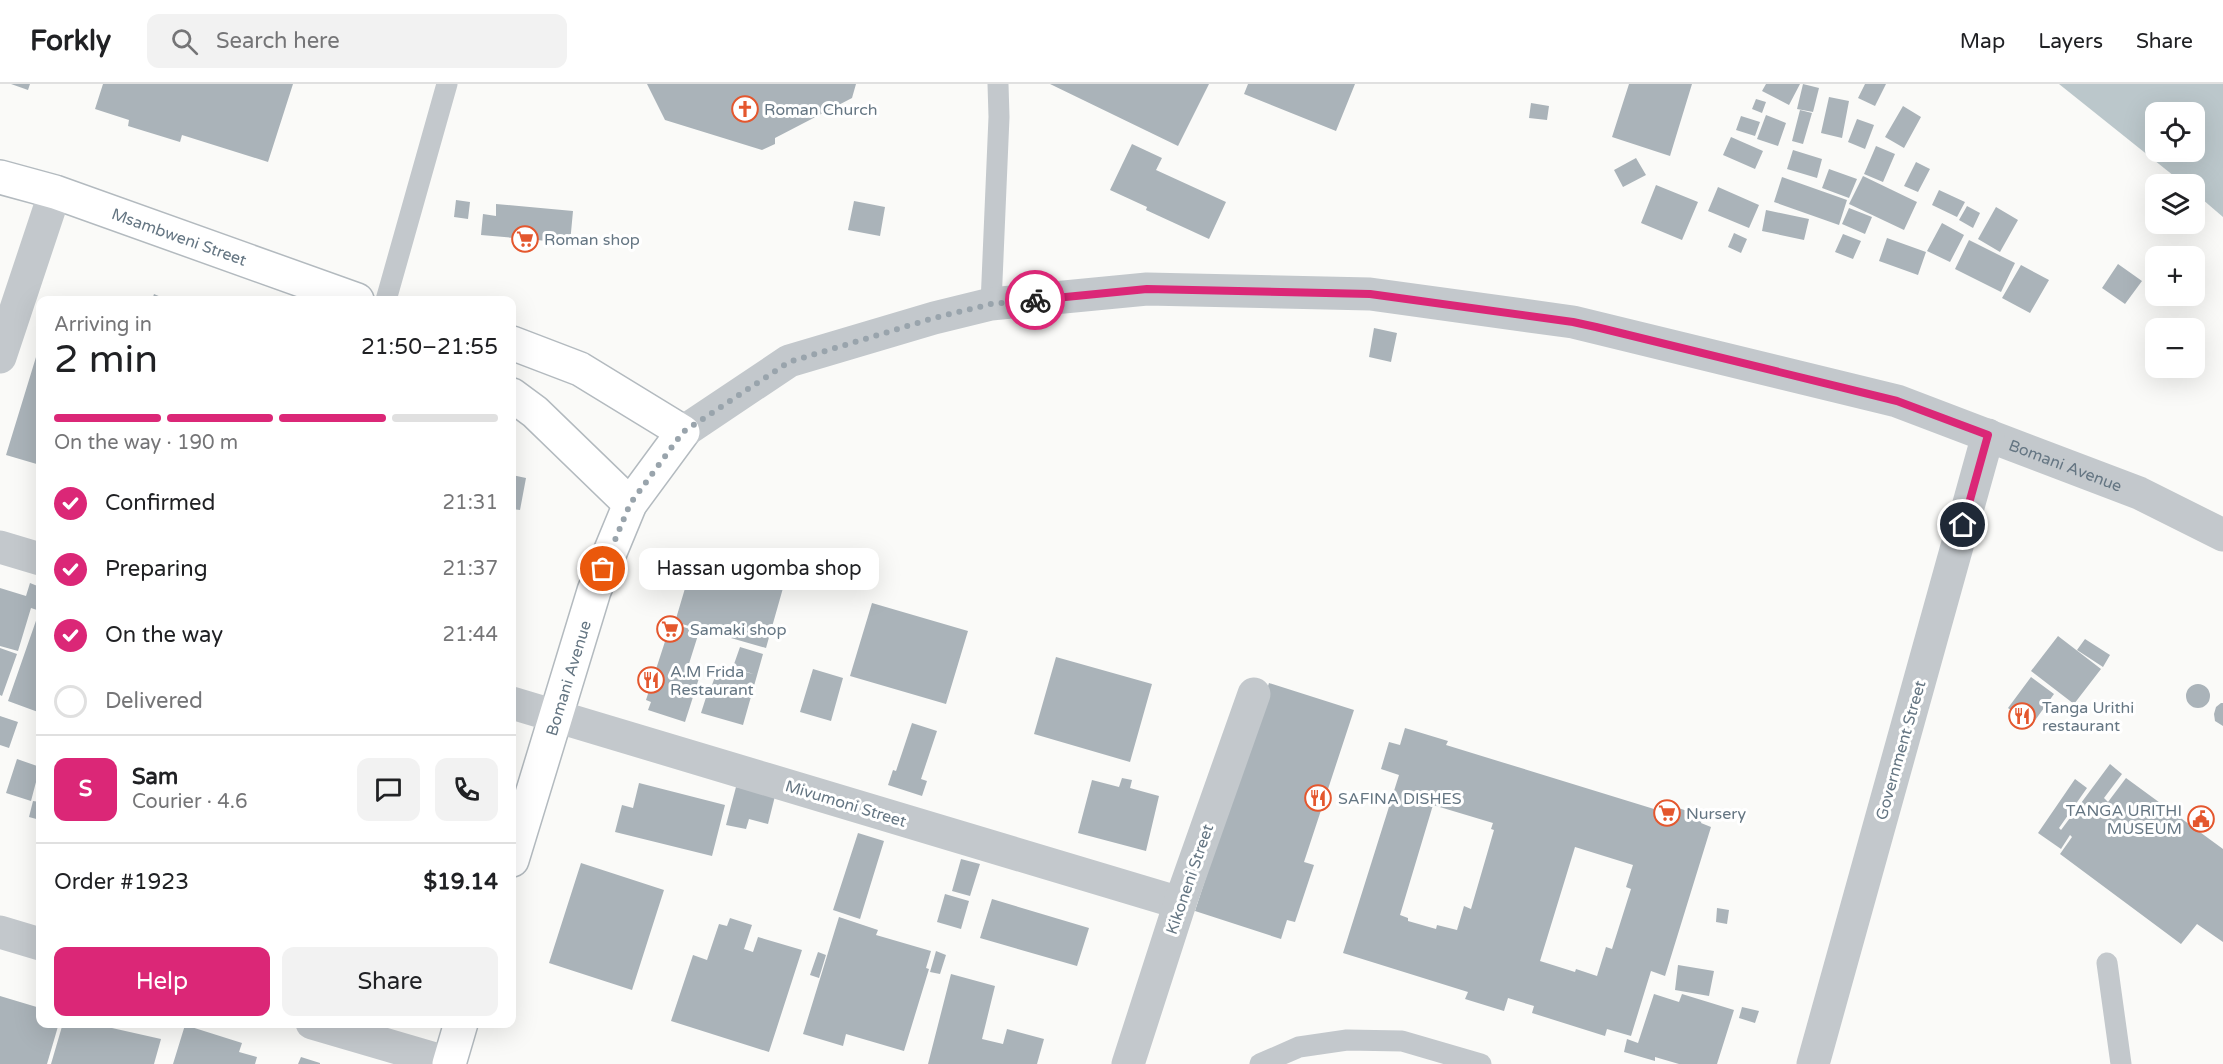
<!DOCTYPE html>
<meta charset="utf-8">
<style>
body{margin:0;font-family:"Varela Round",sans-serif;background:#f2f2f2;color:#202124;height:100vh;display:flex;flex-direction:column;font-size:22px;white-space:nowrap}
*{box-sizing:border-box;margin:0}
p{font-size:20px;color:#757577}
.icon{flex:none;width:33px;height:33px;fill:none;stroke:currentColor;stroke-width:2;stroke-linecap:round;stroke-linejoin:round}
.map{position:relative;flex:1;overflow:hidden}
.details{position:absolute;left:36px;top:212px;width:480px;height:732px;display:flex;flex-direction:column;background:#fff;border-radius:12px;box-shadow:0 6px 24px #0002}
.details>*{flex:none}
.tools{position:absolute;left:2145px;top:18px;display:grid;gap:12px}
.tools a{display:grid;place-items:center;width:60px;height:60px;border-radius:12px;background:#fff;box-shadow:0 6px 24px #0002;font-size:30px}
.pin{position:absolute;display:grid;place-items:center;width:51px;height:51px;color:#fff;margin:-26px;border:3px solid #fff;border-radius:50%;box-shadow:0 2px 6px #0007}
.courier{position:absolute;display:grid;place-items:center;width:60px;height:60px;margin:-30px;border:4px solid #db2777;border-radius:50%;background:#fff;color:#222;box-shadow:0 2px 8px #0007}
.bubble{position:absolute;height:42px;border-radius:12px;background:#fff;box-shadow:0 6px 24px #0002;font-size:20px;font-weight:600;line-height:42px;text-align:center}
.overview em{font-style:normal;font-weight:600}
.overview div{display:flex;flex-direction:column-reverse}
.overview{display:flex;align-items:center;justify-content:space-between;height:102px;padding:0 18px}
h1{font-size:39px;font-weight:600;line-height:45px}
.bar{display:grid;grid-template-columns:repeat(4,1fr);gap:9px 6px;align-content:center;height:72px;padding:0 18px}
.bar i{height:8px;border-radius:4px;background:#e0e0e0}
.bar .on{background:#db2777}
.bar p{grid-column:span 4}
.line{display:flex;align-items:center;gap:15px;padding:0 18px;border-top:2px solid #e0e0e0}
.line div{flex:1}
.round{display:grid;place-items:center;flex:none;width:63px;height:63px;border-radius:12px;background:#f2f2f2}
ol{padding:0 18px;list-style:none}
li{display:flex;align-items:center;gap:18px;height:66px}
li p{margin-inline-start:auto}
li .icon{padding:6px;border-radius:50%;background:#db2777;color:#fff;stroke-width:4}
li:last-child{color:#757577}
li i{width:33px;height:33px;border:3px solid #e0e0e0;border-radius:50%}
.action{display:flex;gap:12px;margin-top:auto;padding:12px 18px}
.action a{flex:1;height:69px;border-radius:12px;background:#db2777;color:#fff;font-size:24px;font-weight:600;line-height:69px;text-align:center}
.action a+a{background:#f2f2f2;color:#202124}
header{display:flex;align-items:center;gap:36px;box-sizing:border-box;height:84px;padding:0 30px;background:#fff;border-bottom:2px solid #e0e0e0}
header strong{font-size:28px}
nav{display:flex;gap:33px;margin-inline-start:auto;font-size:21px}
.search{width:420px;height:54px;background:#f2f2f2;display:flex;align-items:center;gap:15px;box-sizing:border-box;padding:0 21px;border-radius:12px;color:#757577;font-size:22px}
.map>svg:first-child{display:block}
.water{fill:#bbc7cb;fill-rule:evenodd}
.building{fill:#aab3b9;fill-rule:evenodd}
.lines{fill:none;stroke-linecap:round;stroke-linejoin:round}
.secondary-casing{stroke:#b3babf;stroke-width:36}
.service{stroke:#c3c8cc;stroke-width:21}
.minor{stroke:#c3c8cc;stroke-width:33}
.secondary{stroke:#fff;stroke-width:33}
.done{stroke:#99a4ac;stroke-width:6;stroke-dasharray:0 10.8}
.route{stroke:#db2777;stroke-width:8}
.labels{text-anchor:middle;stroke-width:6;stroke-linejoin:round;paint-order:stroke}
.poi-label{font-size:16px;fill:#657683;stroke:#fff;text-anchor:start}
.street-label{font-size:16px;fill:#657683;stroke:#fff}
</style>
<header>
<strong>Forkly</strong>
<div class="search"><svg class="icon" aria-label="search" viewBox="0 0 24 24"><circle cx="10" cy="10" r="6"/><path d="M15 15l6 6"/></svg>Search here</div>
<nav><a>Map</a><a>Layers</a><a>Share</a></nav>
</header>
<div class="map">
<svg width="2223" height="980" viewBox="0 0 2223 980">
<rect width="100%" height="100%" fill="#fafaf8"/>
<path class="water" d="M2059,0H2223V133L2195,109L2194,100H2184ZM2156,28H2194V68H2156Z"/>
<path class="building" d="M11,0H30L28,6Z
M103,0H293L268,78L182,51L180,58L128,42L129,36L95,25Z
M647,0H856L852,14L775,54V60L762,66L665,36Z
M1050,0H1209L1178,62Z
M1248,0H1355L1336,47L1244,10Z
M1629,0H1692L1670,72L1612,53Z
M1766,0H1800L1789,21L1762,7Z
M1803,0L1819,4L1813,28L1797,25Z
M1865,0H1886L1875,22L1858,14Z
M1829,13L1849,17L1842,54L1821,49Z
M1756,15L1766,18L1762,29L1752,25Z
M1531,19L1549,22L1547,36L1529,34Z
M1903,22L1921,33L1904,64L1885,53Z
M1800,26L1812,29L1803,60L1792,57Z
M1766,31L1786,39L1778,62L1757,55Z
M1741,32L1760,38L1755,52L1736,46Z
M1857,35L1874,41L1865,65L1848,58Z
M1731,53L1763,67L1755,85L1723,71Z
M1132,60L1162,74L1156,86L1226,118L1209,155L1146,126L1147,123L1110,106Z
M1876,62L1895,70L1883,98L1864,90Z
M1793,66L1822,75L1817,94L1787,85Z
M1636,74L1646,91L1623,103L1614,86Z
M1916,78L1930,85L1918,108L1904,102Z
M1829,85L1857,95L1849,114L1822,104Z
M1863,92L1917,118L1904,146L1849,120Z
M1782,93L1847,116L1839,141L1774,118Z
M1656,101L1698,118L1682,156L1641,139Z
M1718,103L1759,121L1749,144L1708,127Z
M1939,106L1965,118L1957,133L1932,121Z
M456,116L470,118L468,135L454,133Z
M854,117L885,123L880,152L848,146Z
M496,120L573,127L570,159L481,151L483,130L496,132Z
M1967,122L1980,129L1973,144L1959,136Z
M1996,123L2018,136L2000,168L1978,155Z
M1849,124L1872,133L1865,150L1842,140Z
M1766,126L1809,135L1804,156L1762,147Z
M1942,139L1964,151L1950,178L1927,167Z
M1734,149L1747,155L1741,169L1728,163Z
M1843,150L1861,157L1853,175L1835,168Z
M1887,154L1926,168L1918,191L1879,177Z
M1969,156L2015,179L2001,208L1955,185Z
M2118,180L2142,197L2125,220L2102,204Z
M2021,181L2049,196L2030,229L2002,214Z
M154,210L168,216H152Z
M1374,244L1397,249L1391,278L1369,273Z
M40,260V381L6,371Z
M512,391L526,394L520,426L512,425Z
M697,464L787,490L766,564L675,538Z
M30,499L40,503V527L31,524L18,567L0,562V504L26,512Z
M872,519L968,547L946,620L850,592Z
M38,531L40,532V622L38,628L8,617Z
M671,539L699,548L687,586L700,591L685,638L648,626L651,618L646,616Z
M2058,552L2101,585L2074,620L2031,587Z
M2085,555L2110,571L2103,583L2077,566Z
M740,563L763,570L743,641L701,629L710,601H712L717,587L729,590L731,584L753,590L733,583Z
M0,564L17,570L2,612L0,611Z
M1056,573L1152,600L1130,678L1034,650Z
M813,585L843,594L831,637L800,628Z
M2031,593L2054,610L2031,642L2008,624Z
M1269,599L1354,626L1304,778L1314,781L1295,838L1287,836L1281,855L1195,827Z
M2186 612a12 12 0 1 1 24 0a12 12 0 1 1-24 0Z
M2221,619H2223V642L2215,637L2214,630L2216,623Z
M0,632L18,638L9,664L0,661Z
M912,639L937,647L921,695L927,697L922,712L888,701L893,686L896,687Z
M1405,644L1448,657L1446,661L1667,729L1669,721L1703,732L1701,739L1711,743L1665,892L1651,887L1631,952L1607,945L1605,952L1532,929L1534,922L1508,914L1504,927L1465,915L1468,908L1343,869L1399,691L1381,685L1389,658L1400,661ZM1433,721L1493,739L1491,745L1494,746L1471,825L1464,822L1457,846L1437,841L1436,845L1408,837V834L1400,831ZM1575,763L1633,781L1626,803L1631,805L1612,865L1606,863L1597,892L1576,885L1575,888L1540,877Z
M17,675L40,683L31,717L6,709Z
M2110,680L2122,690L2104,714L2108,718L2126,694L2223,765V858L2197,840L2181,860L2060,770L2072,753L2070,751L2061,765L2038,749L2075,695L2087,704L2059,744L2061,746Z
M1122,694L1132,696L1130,704L1159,712L1146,767L1078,749L1092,696L1119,703Z
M639,699L725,721L712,772L615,748L622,721L633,724Z
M736,703L775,712L768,740L749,735L746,745L726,741Z
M33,717L40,718V736L29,733Z
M858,749L884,757L860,835L833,826Z
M39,771H40V788H37Z
M961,775L980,780L970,812L952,807Z
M581,779L664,806L632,906L549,879Z
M945,810L969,817L961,845L937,838Z
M992,815L1089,844L1077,882L980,854Z
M1717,824L1729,826L1727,840L1716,838Z
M839,833L878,846L876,851L931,867L926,884L929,885L904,967L846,950L843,962L803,950Z
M730,834L752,841L744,865L753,868L758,853L802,866L769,968L671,937L693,871L707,876L719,840L727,842Z
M936,867L946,871L940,890L930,888Z
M818,868L826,871L819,894L810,891Z
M1678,881L1714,887L1709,912L1675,906Z
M951,890L995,902L982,955L1003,960L1007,945L1044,955L1037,980H928Z
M1654,910L1679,918L1682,910L1734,926L1717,980H1679L1655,973V977L1624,968L1627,955L1638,959Z
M0,912L40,924V939H59L47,980H0Z
M1742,923L1759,927L1755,939L1739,934Z
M63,939H110L112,944L161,955L154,980H51Z
M185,941L242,959L239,968L257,973L255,980H173Z
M301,973L320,979V980H298Z"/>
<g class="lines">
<g class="secondary-casing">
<g id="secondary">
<path id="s2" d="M0,93L55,108L357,216"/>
<path d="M512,259L580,285L683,348L630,420L594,507L512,776"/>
<path d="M512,311L535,328L630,420"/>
<path d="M449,980L461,939"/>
</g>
</g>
<path class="service" d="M386,216L447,0
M991,220L999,33L998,0
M2107,879L2121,980
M1260,980L1299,963L1347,956L1402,957L1481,980"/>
<g class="minor">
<path d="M0,273L55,108"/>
<path id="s1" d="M683,348L789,277L934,234L991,220L1147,205L1370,210L1573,238L1897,317L2139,409L2223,451"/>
<path d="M0,463L40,475"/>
<path d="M512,619L1180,819"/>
<path d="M0,848L40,860"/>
<path d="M312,939L449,979"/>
<path d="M1128,980L1180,819L1254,610"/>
<path d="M1813,980L1988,351"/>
</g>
<use href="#secondary" class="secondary"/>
</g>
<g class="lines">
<path class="done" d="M603,485L630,420L683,348L789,278L934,234L991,220L1035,216"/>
<path class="route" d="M1035,216L1147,205L1370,210L1573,238L1596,243L1897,317L1988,351L1963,441"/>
</g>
<defs>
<g id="church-ring" transform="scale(1.35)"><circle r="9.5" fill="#fff" stroke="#e4572e" stroke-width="1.5"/><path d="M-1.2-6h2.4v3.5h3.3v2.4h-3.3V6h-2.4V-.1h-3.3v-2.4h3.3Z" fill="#e4572e"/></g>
<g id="supermarket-ring" transform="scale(1.35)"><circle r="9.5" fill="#fff" stroke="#e4572e" stroke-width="1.5"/><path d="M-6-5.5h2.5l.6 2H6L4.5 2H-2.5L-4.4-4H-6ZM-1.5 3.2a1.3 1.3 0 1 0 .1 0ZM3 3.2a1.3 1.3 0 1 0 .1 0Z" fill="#e4572e"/></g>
<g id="restaurant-ring" transform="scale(1.35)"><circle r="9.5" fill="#fff" stroke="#e4572e" stroke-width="1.5"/><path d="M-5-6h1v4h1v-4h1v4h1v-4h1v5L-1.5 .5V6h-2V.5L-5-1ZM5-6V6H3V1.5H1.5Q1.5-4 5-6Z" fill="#e4572e"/></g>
<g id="civic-ring" transform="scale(1.35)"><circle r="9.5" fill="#fff" stroke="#e4572e" stroke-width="1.5"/><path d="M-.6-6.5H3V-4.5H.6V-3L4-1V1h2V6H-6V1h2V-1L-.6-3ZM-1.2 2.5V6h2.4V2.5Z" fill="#e4572e"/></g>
</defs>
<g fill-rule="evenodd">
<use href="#church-ring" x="745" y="25"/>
<use href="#supermarket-ring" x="525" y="155"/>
<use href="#supermarket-ring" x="670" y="545"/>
<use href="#restaurant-ring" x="651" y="596"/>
<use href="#restaurant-ring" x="2022" y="632"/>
<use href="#restaurant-ring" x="1318" y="714"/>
<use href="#supermarket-ring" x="1667" y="729"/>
<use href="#civic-ring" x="2201" y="735"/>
</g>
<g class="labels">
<g class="poi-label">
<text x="764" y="31">Roman Church</text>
<text x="544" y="161">Roman shop</text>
<text x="690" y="551">Samaki shop</text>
<text x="670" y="593">A.M Frida<tspan x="670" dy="18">Restaurant</tspan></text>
<text x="2042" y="629">Tanga Urithi<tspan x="2042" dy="18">restaurant</tspan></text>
<text x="1338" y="720">SAFINA DISHES</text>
<text x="2182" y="732" text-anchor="end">TANGA URITHI<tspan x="2182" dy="18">MUSEUM</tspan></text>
<text x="1686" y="735">Nursery</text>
</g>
<g class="street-label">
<text dy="6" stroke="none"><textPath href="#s2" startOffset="189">Msambweni Street</textPath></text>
<text dy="6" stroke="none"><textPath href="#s1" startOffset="1436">Bomani Avenue</textPath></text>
<text transform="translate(568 594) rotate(-73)" y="6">Bomani Avenue</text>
<text transform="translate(1900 666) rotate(-74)" y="6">Government Street</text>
<text transform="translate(846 719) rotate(17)" y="6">Mivumoni Street</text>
<text transform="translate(1189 795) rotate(-71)" y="6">Kikoneni Street</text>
</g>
</g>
</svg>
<div class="tools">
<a><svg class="icon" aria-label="locate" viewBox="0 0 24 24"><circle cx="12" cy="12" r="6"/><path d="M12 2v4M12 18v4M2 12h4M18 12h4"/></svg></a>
<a><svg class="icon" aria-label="layers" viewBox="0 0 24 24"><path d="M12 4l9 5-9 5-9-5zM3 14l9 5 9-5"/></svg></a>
<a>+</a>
<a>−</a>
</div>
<div class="pin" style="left:603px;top:485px;background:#ea580c"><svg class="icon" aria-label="bag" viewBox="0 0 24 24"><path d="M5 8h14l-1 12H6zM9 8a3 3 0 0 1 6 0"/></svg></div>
<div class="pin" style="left:1963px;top:441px;background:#1f2937"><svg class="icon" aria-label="home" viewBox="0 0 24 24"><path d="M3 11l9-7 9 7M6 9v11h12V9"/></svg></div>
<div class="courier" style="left:1035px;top:216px"><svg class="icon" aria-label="bike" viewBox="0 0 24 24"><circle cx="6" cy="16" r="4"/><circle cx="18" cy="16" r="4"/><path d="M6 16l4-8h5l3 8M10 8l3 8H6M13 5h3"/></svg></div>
<div class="bubble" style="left:639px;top:464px;width:240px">Hassan ugomba shop</div>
<section class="details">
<div class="overview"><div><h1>2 min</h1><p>Arriving in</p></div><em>21:50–21:55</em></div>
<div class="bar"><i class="on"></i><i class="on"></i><i class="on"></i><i></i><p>On the way · 190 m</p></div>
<ol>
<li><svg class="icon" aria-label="check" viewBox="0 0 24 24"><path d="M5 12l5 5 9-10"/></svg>Confirmed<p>21:31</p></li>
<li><svg class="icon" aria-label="check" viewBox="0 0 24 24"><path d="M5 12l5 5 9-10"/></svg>Preparing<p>21:37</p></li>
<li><svg class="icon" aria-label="check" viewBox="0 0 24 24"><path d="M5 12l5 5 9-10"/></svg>On the way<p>21:44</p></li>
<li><i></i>Delivered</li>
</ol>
<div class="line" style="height:108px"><b class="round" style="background:#db2777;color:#fff">S</b><div><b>Sam</b><p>Courier · 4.6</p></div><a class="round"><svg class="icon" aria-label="chat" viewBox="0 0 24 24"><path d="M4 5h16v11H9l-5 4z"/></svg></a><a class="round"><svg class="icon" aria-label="phone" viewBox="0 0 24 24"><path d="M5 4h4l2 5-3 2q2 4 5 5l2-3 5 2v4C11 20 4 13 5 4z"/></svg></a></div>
<div class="line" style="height:78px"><div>Order #1923</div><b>$19.14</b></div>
<div class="action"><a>Help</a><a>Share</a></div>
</section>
</div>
